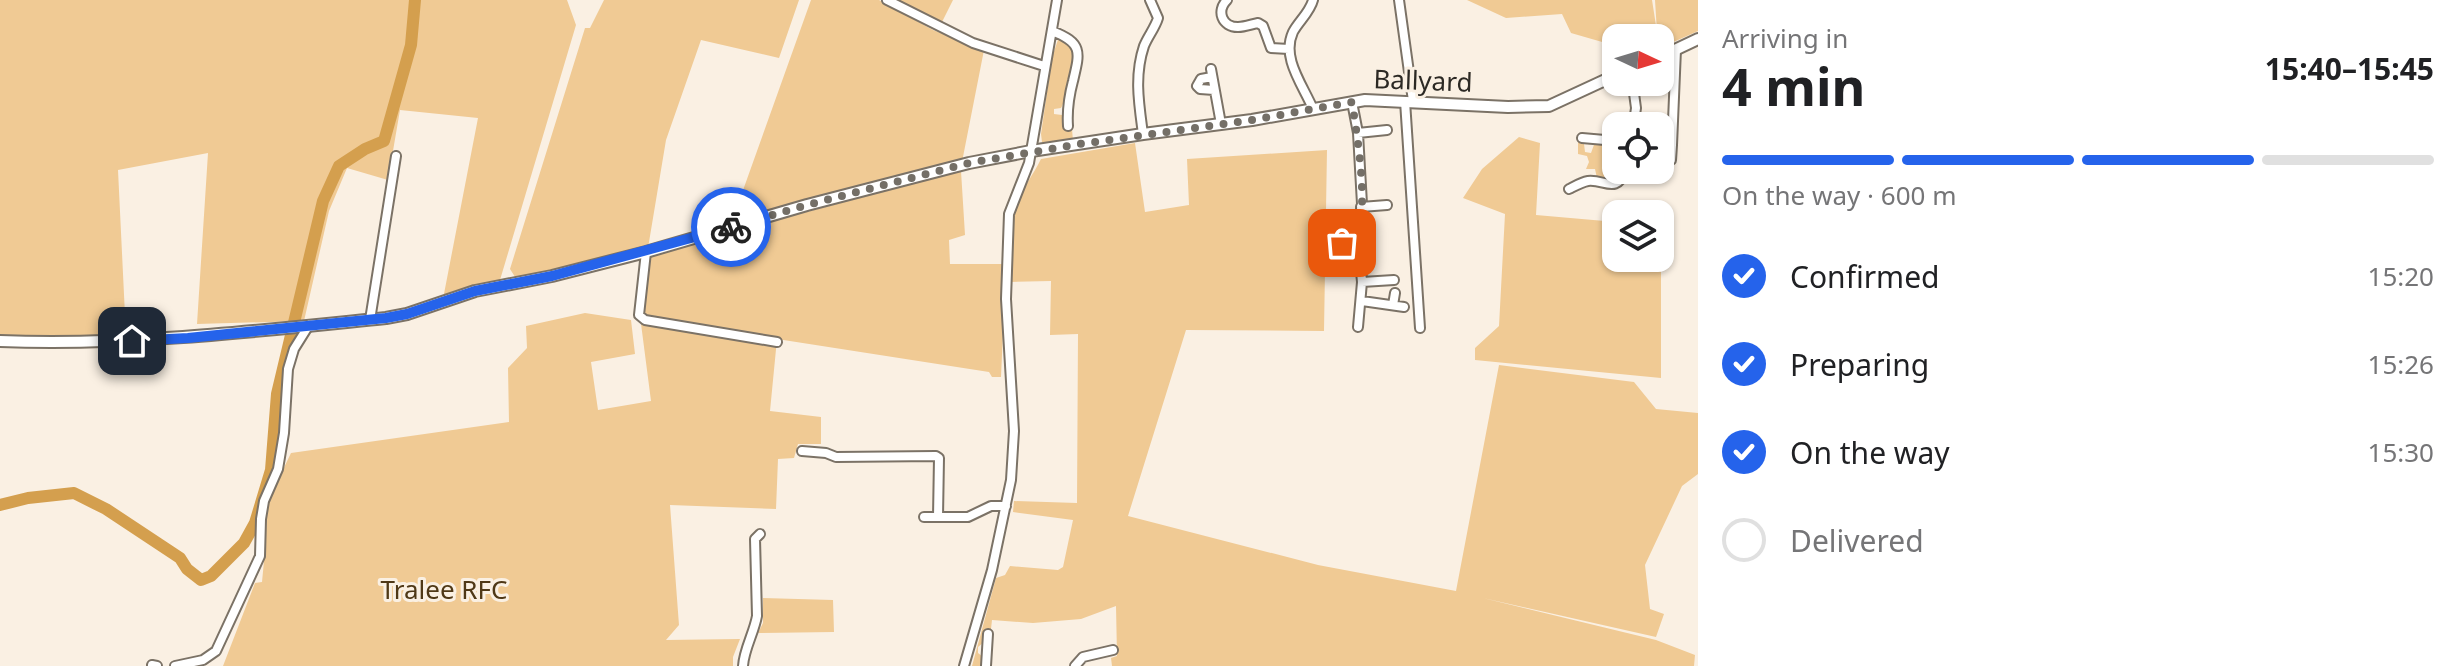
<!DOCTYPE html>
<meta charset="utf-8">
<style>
body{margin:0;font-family:"Noto Sans",sans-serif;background:#f6f6f6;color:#202124;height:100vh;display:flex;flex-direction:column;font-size:30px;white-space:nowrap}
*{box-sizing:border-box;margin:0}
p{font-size:26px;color:#757577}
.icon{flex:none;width:44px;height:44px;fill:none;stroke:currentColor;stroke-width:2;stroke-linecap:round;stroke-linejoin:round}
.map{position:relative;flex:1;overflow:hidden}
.drawer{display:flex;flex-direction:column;background:#fff;width:760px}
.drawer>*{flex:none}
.needle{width:52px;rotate:94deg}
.fabs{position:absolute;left:1602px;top:24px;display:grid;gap:16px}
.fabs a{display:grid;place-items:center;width:72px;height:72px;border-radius:16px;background:#fff;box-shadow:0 2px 6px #0004;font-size:40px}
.pin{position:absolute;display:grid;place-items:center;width:68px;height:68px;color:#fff;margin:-34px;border-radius:16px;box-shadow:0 4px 12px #0006}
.courier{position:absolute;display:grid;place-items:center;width:80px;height:80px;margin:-40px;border:6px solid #2563eb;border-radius:50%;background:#fff;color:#222;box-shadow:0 2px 10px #0007}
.head em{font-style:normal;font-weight:700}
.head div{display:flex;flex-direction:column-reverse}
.head{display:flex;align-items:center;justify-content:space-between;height:136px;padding:0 24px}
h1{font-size:52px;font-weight:700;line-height:60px}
.bar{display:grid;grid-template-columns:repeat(4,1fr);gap:12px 8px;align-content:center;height:96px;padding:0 24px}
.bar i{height:10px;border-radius:6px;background:#e0e0e0}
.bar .current{background:#2563eb}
.bar p{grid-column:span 4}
ol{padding:0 24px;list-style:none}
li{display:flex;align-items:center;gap:24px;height:88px}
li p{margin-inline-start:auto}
li .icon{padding:8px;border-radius:50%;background:#2563eb;color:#fff;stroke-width:4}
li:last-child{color:#757577}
li i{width:44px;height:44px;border:4px solid #e0e0e0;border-radius:50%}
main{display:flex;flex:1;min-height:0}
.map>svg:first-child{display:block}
.green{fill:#f0ca94}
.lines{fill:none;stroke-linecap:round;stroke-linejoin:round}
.river{stroke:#d49f4e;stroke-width:12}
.minor-casing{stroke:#7b7266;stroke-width:12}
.tertiary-casing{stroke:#7b7266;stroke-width:14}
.minor{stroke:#fff;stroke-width:8}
.tertiary{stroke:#fff;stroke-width:10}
.done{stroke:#746f67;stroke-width:8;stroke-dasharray:0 14.4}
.route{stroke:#2563eb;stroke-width:10}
.labels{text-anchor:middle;stroke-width:6;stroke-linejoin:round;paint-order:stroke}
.street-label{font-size:26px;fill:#2c2924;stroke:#faf0e3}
.park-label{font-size:26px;fill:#4f3816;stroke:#faf0e3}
</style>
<main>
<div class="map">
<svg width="1698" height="666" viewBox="0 0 1698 666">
<rect width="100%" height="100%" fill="#faf0e3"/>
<path class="green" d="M0,0H567L576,25L500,280L443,299L478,118L400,110L388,180L347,168L329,211L304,321L197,324L208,153L118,170L126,336L104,342L0,336Z
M604,0H799L779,58L701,40L666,140L648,248L517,280L510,269L585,28H590Z
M811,0H879L933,30L984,50L962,162L732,221Z
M895,0H953L941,24Z
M1467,0H1652L1657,32L1655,0H1698V31L1660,48V38L1657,34L1654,38H1616V46L1571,33L1562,14L1506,18Z
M1059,37L1074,49C1074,62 1068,97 1061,108L1054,109V114L1062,115L1066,130L1072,129L1073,141L1045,144L1042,142L1041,134L1052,57Z
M1519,137L1540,143L1536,215L1616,222V258H1660L1661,229V378L1475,360V348L1499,326L1505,214L1463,198L1482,169Z
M1578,141L1584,144L1585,152L1591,153L1595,142L1616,144V170H1623L1618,178L1604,182L1597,178L1595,169H1586L1589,162L1587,156L1578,154Z
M1135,143L1145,212L1189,205L1187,159L1327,150L1324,331L1186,330L1128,516L1318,565L1456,591L1499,365L1634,382L1656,409L1698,413V474L1682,486L1645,565L1650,609L1664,614L1656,637L1483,598L1656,640L1695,655L1694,666H1112L1111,658L1117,656L1116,606L1081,619L1033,623L992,620L991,629H986L984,642L978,647V653L983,657V666H972L996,578L1005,575L1010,566L1058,570L1063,567L1073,520L1013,512L1014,501L1077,503L1078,334L1050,335L1051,281L1010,282C1010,261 1008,229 1014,210C1020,191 1032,177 1041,159Z
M961,171L965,235L949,240L950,264H1006L1001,377H992L989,372L777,339L770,411L821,417V444H798L794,458L778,459L776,509L670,505L679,625L666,640L740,639L733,657V666H223L255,583L262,582L264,561V509L291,453L509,422L508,368L527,348L526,326L585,313L631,320L635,354L591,362L598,410L651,401L640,316L644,255Z
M763,598L833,600L834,632L758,633L763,623Z"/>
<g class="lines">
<path class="river" d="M0,505L28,498L74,493L106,509L180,558L187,569L201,580L211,576L244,543L255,523L271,470L277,394L323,201L339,166L365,149L384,141L411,45L415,0"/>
<g class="minor-casing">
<path id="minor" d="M887,0L973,43L1044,66
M1227,0C1216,11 1222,27 1238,27C1245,27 1252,24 1258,23L1263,26L1271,48L1289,49
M1313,0C1310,12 1299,21 1293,32C1281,58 1303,85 1313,109
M1399,0L1413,101
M1052,31C1083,43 1080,52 1073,81C1069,96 1067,111 1068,126
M1211,69L1221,124
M1212,77L1201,79L1197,86L1200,89L1214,90
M1633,86L1636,108L1634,122
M1405,101L1420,328
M1352,102L1358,133L1362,204L1357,230L1362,282L1358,327
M1358,133L1387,130
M1143,134C1139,104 1134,76 1144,46C1148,36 1155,28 1158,18L1150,0
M1582,138L1616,141
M1660,144L1672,145L1676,49
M1671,160L1672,145
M1569,189C1575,186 1582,182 1588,181C1605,179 1616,195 1626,170
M1361,207L1387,205
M1325,242L1358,243
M646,252L639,315L645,320L777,342
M1362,282L1394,280
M1362,301L1404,307
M1393,305L1395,293
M370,320L396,156
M802,451L826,453L836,457L936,456L939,458L938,517H968L991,506H1006
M924,517H938
M152,665L157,666
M175,666L203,660L216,651L260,556L261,519L264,501L278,469L284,433L288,369L294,349L309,325
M743,666C744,649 754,633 757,616L755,539L760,534
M964,666L992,570L1011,480L1014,431L1006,299L1009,214L1029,163L1057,0
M986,666L988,634
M1075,666L1083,657L1113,650"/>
</g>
<g class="tertiary-casing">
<path id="tertiary" d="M1660,57L1698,39
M0,341C129,346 257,331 386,318L407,314L475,291L552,276L646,252L807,205L969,163L1031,151L1143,134L1252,120L1365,100L1508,107L1549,106L1616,75"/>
</g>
<use href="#minor" class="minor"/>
<use href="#tertiary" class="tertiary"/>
</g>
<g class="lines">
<path class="done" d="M731,227L807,205L969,163L1080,144L1252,120L1352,102C1357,136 1363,171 1362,205C1361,218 1357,229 1358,243H1342"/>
<path class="route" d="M132,341L188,338L386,318L407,314L475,291L552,276L731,227"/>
</g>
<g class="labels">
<g class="street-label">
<text transform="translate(1423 81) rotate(2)" y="9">Ballyard</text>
</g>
<g class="park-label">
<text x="444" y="599">Tralee RFC</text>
</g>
</g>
</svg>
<div class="fabs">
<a><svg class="needle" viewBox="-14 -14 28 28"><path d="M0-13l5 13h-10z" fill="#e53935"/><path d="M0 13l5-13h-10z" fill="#757577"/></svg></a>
<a><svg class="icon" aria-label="locate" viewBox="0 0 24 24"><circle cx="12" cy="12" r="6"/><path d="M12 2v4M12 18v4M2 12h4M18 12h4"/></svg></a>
<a><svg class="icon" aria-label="layers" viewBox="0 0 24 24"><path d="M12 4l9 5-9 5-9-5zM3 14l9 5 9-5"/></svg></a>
</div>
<div class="pin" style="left:1342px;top:243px;background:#ea580c"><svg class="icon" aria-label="bag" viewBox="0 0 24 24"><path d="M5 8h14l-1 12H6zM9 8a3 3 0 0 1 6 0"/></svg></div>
<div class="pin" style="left:132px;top:341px;background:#1f2937"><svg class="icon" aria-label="home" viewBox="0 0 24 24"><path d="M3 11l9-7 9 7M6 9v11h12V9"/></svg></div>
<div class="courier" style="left:731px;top:227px"><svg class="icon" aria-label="bike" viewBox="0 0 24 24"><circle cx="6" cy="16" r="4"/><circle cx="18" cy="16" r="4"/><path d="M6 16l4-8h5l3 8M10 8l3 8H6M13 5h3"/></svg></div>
</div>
<section class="drawer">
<div class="head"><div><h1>4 min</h1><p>Arriving in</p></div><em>15:40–15:45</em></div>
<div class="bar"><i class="current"></i><i class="current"></i><i class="current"></i><i></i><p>On the way · 600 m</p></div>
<ol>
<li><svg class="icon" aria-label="check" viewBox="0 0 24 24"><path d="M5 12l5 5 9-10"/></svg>Confirmed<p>15:20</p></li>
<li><svg class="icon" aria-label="check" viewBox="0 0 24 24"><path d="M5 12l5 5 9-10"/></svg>Preparing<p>15:26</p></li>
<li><svg class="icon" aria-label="check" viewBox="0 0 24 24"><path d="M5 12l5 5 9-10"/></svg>On the way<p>15:30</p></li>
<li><i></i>Delivered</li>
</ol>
</section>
</main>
